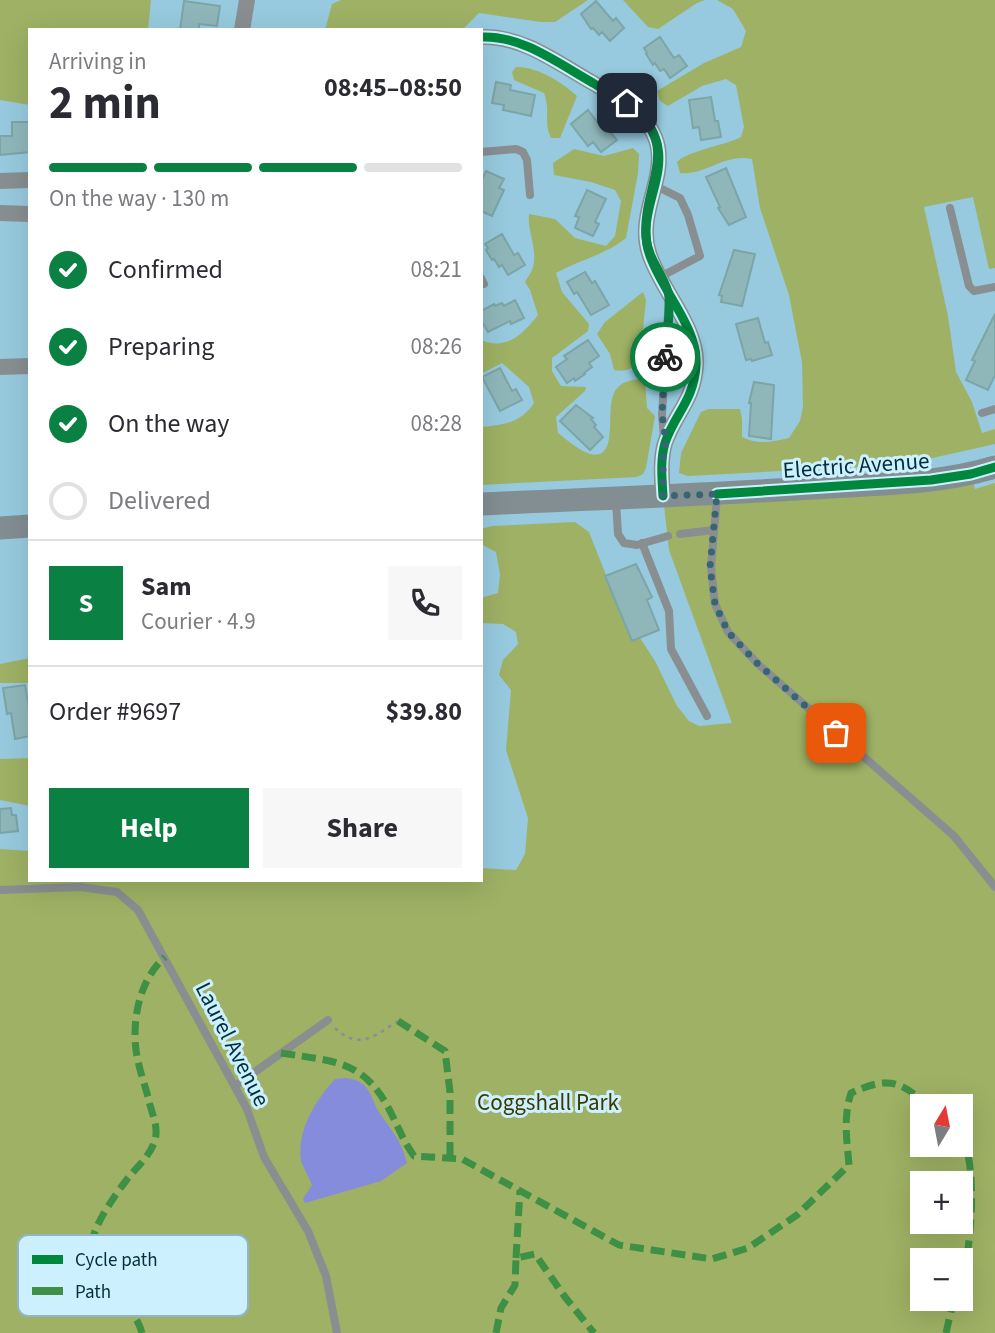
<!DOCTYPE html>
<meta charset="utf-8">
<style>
body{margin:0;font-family:"Source Sans 3",sans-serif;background:#f7f7f7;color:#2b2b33;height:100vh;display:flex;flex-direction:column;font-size:26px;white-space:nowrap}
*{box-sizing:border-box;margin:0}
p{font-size:23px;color:#7c7c81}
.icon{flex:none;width:38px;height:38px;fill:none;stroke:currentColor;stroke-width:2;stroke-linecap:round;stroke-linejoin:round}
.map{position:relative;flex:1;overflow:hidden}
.side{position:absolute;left:28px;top:28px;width:455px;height:854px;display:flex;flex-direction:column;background:#fff;border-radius:0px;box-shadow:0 7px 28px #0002}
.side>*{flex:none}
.needle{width:46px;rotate:10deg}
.tools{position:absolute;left:910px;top:1094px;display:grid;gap:14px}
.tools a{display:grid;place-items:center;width:63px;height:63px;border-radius:0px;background:#fff;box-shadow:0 7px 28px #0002;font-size:35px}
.pin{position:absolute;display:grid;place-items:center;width:60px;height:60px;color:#fff;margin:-30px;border-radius:14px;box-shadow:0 4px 10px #0006}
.courier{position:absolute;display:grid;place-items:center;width:70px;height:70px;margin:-35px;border:5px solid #0b8043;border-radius:50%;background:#fff;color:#222;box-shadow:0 2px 9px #0007}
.summary em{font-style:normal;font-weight:700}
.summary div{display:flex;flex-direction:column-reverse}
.summary{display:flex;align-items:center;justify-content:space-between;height:119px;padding:0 21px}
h1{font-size:46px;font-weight:700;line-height:52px}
.bar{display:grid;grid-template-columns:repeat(4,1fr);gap:10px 7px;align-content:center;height:84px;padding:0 21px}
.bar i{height:9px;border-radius:5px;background:#e1e1e2}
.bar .selected{background:#0b8043}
.bar p{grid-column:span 4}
.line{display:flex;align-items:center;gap:18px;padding:0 21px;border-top:2px solid #e1e1e2}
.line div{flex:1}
.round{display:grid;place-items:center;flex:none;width:74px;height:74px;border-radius:0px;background:#f7f7f7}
ol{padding:0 21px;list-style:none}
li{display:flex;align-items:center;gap:21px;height:77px}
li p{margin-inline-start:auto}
li .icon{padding:7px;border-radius:50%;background:#0b8043;color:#fff;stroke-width:4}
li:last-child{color:#7c7c81}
li i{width:38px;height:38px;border:4px solid #e1e1e2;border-radius:50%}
.primary-button{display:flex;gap:14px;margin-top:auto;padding:14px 21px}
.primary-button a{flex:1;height:80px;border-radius:0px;background:#0b8043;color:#fff;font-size:28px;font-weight:700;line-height:80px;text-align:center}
.primary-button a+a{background:#f7f7f7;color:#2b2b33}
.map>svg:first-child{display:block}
.green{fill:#9eb164;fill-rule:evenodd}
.water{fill:#858cdb}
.building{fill:#8fb7ba;stroke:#7ca5a7;stroke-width:2}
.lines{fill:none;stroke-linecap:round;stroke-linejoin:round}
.path{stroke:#819197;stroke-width:2.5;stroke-dasharray:3.5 5;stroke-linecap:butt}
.service{stroke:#898e90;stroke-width:8}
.minor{stroke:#898e90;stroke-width:16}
.secondary{stroke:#828e92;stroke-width:23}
.quiet{stroke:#3e9044;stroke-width:7;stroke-dasharray:14 7;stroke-linecap:butt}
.cycleway-casing{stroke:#cdf0ff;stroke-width:13}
.cycleway{stroke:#00873e;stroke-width:9}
.done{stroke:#376575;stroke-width:7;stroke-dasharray:0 12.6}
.route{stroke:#0b8043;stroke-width:9}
.labels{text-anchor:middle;stroke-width:6;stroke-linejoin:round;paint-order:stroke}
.street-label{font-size:23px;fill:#032f3d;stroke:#cdf0ff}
.park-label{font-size:23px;fill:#3c3900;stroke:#cdf0ff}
.key{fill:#cdf0ff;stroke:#90b6c5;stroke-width:2}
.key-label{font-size:19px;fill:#032f3d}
</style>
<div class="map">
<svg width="995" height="1333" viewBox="0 0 995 1333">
<rect width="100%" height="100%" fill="#97cade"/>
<path class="green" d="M0,0H151L148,30H30V105L0,100Z
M341,0H588L555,22H541L479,13L462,30H325L332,4Z
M623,0H705L697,3L658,29L648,27Z
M717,0H995V268L989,269L973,197L924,207L948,316L956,372L972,402L982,433L995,429V444L928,459L878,466L688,476L679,473L681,453L701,412L709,409H740L742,419V437C757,445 773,442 789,438L800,421L803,407L802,362L789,295L760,208L752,159C724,153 705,176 680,173L677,162C687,151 723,146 741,137L744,127L736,85L726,79L702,86L668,106L660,101L657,91L704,63L741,47L746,31L733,9Z
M516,67C536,66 562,82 577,96L560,138H551C543,121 551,113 544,93L514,80L512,72Z
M633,148L639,154L638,173L626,238C605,255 579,260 556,273L562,292L589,324L588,331L552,358V371L561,386L586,387L585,391L556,417L558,433C571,443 603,473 609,439C614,410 601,379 645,379L647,408L655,416L646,468L643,474L637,477L481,485V427C503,425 521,423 534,403L529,387L502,363L481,374V340C507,351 523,334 538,315L530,290L525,282C527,278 532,272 533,267C538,250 527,231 529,214L555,219L575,238L606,246L615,236L621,201L615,190L591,182L554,175L553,163L574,149L604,156Z
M643,292L646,300L640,360C632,370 626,372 614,370L610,354L597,334L605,322Z
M971,474L975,489L995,483V1333H0V849L30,851V880H481V868L516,870L525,854L528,818L506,750L511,690L499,675L503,660L518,644L516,632L503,624L481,623V598L498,593L500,574L496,552L481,544V529L492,526L575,522L589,532L632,641L640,638L655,661L677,706L689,721L699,726L732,723L669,550L663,496ZM922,1106H961V1144H922ZM922,1183H961V1222H922ZM922,1260H961V1298H922Z
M30,658V683H0V664Z
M30,758V806L0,800V759Z"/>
<path class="water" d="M346,1078C372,1081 369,1098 381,1115C394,1134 401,1140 407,1163L381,1181L305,1203L303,1199L312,1185C309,1177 303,1168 301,1160C297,1129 316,1100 335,1079Z"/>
<path class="building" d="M184,1L220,6L217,26L199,24V30H180Z
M596,1L613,21L616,18L624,28L610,41L602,32L599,35L593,28L591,29L581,14Z
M660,37L674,58L679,55L687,66L670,78L664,69L660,71L655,63L653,65L646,54L647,53L644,48Z
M496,82L511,85L510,90L535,95L531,116L503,110L504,105L492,103Z
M711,97L715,121H718L721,137L701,140L699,127L693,128L689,100Z
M588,110L605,132L608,129L617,140L601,152L593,142L588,146L571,124Z
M12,122H30V152L0,155V136H12Z
M726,168L746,217L729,225L718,208L720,207L706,177Z
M486,171L504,179L499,188L504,190L492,216L481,211V182Z
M587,190L606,199L595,222L599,224L593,236L575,228L579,217L575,216Z
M502,234L514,255L518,253L525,265L508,275L502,265L499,267L494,259L492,260L486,250L488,248L485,244Z
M734,250L755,254L742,306L721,302L722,296L719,295Z
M585,272L592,283L595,281L609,305L591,315L577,292L574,294L567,282Z
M515,300L524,318L511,324L510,321L488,332L481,320V311L494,304L495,306L502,303L504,306Z
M995,314V375L988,390L966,380L975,361L972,360Z
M758,318L765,343L768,342L772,355L752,361L751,359L746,360L736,324Z
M588,340L599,356L589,363L592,367L584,373L585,374L575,381L574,378L567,383L556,367L567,359L564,356Z
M500,368L512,391L516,389L522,400L500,411L482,377Z
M754,382L774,385L771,439L749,436L751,403H749Z
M576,405L593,418L591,419L596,425L594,427L603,437L590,450L560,421Z
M636,564L652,597L647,600L659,630L632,641L605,576Z
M25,685L30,714V736L15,739L11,713L7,714L3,688Z
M11,808L12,815H16L18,831L0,833V809Z"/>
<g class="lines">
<path class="path" d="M335,1028C360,1051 374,1036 398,1021"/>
<path class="service" d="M481,152L516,149L523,152L527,160L530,195
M654,185L680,198L688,215L700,256L660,277
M950,208L969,286L974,291L995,287
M481,278L484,284
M982,413L995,409
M664,437L662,415L669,297
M717,497L711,567L715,604L728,632L758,664L954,836L995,887
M616,501L618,534L624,543L637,545L668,536
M680,534L714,530
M642,543L669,611L671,649L707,716
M0,890L80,887L117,892L138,910L247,1109L264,1157L308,1231L326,1276L337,1333
M235,1086L328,1020"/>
<path class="minor" d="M242,30L247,0
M481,37C522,35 559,64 593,83C606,91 622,98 634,108C645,118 656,134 658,148C664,182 637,215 649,253C660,289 698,326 696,365C694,401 675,413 665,443C660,460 662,479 663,496
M0,181L30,180
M0,213L30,214
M0,367L30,366"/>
<path class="secondary" d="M481,504C591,499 701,495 811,488C872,484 936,485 995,467
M0,528L30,526"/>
<path class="quiet" d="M398,1021L445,1051L450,1092V1158
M281,1053C338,1062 366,1060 393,1117C401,1133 404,1142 414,1156L462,1159L619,1245L712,1259L748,1248L797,1215L849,1165C847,1141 843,1117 851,1093C887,1077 899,1079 928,1106
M961,1137C978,1159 972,1253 961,1278
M516,1258L520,1190
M142,1333C133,1299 91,1285 91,1249C91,1228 115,1195 128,1178C138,1166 155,1151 156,1134C157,1123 150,1108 148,1097C144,1082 138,1066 136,1050C132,1018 140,979 165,957
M496,1333L501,1308L515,1285L516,1258L535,1254L565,1297L594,1333
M946,1333L954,1298"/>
<g class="cycleway-casing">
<path id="cycleway" d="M481,37C522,35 559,64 593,83C606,91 622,98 634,108C645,118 656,134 658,148C664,182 637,215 649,253C660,289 698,326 696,365C694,401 675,413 665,443C660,460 662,479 663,496
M717,494L931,480L971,474L995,467"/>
</g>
<use href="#cycleway" class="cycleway"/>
</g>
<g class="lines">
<path class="done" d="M665,357L662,415L666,442L663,455V496L717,494L710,567L715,604L728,632L758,664L836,733"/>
<path class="route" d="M627,103C685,145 642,184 646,237C648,259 662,272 668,292C672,304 666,342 665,357"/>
</g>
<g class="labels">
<g class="street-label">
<text transform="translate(856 465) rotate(-4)" y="8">Electric Avenue</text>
<text transform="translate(233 1044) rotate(63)" y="8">Laurel Avenue</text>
</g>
<g class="park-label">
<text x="548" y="1110">Coggshall Park</text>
</g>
</g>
<rect x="18" y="1235" width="230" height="81" rx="10" class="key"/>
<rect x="32" y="1255" width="31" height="9" fill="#00873e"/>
<rect x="32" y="1287" width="31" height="8" fill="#3e9044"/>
<g class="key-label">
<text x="75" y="1266">Cycle path</text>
<text x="75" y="1298">Path</text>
</g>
</svg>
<div class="tools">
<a><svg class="needle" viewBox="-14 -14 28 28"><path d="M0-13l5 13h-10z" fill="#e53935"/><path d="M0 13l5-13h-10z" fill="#7c7c81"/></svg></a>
<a>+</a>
<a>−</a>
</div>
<div class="pin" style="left:836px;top:733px;background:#ea580c"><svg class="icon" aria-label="bag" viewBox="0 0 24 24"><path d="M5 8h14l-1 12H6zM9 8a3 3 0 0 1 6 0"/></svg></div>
<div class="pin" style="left:627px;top:103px;background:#1f2937"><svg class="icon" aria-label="home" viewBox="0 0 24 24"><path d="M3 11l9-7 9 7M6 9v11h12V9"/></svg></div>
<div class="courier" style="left:665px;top:357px"><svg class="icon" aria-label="bike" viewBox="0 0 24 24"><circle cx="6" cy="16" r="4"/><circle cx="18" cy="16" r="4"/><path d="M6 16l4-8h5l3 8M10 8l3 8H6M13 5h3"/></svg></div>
<section class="side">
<div class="summary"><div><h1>2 min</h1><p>Arriving in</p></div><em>08:45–08:50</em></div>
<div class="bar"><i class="selected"></i><i class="selected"></i><i class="selected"></i><i></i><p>On the way · 130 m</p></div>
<ol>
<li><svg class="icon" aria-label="check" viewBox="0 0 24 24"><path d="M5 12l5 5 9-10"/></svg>Confirmed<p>08:21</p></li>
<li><svg class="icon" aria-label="check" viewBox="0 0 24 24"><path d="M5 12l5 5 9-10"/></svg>Preparing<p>08:26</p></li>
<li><svg class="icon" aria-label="check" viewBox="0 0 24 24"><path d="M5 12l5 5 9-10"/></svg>On the way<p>08:28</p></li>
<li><i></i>Delivered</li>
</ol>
<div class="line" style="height:126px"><b class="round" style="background:#0b8043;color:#fff">S</b><div><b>Sam</b><p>Courier · 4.9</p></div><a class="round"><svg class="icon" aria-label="phone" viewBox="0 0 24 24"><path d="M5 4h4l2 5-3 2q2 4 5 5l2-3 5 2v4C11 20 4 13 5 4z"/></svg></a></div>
<div class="line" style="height:91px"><div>Order #9697</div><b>$39.80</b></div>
<div class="primary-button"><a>Help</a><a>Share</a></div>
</section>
</div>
